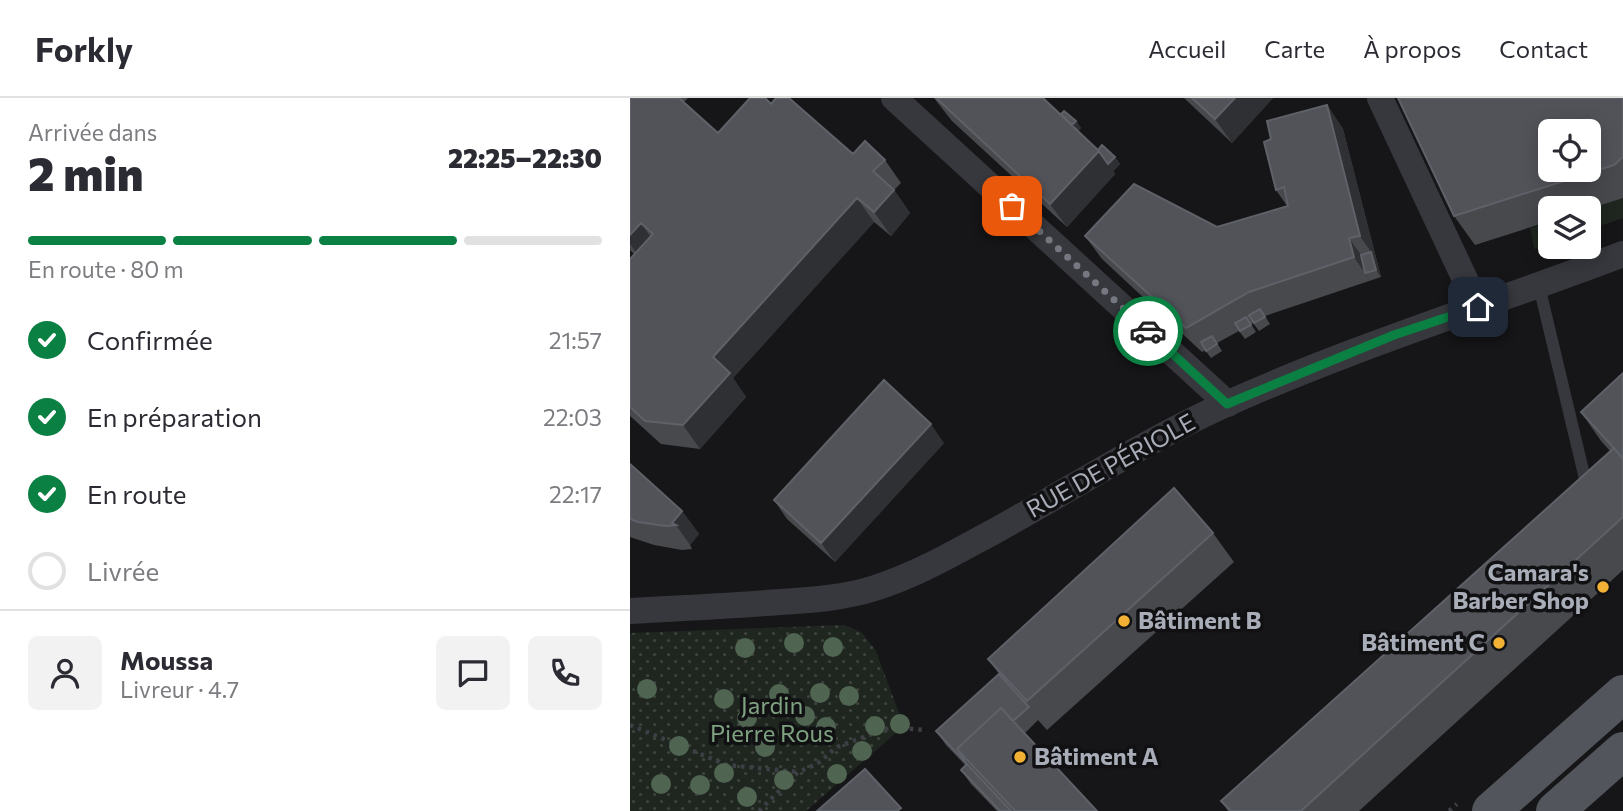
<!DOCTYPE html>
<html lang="fr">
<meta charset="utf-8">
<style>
body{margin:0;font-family:Commissioner,sans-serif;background:#f2f2f3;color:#2b2b33;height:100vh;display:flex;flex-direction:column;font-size:26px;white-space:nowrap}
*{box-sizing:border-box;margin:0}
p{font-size:23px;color:#7c7c81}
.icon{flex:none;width:38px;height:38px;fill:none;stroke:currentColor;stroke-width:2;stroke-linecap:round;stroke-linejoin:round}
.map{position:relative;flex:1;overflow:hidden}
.panel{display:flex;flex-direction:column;background:#fff;width:630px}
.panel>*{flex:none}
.tools{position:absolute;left:908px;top:21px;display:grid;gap:14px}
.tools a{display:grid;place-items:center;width:63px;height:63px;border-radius:10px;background:#fff;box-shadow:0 4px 18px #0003;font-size:35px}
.pin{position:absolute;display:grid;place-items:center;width:60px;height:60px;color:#fff;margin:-30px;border-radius:14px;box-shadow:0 4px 10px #0006}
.courier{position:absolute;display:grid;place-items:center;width:70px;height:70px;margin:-35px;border:5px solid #0b8043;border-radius:50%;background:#fff;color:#222;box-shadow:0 2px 9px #0007}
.overview em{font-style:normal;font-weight:800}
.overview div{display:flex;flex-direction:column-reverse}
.overview{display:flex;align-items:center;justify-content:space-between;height:119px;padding:0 28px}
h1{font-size:46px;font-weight:800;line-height:52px}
.bar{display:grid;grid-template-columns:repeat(4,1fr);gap:10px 7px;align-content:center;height:84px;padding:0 28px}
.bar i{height:9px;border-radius:5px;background:#e1e1e2}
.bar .selected{background:#0b8043}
.bar p{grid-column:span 4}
.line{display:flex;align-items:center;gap:18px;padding:0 28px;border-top:2px solid #e1e1e2}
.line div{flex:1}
.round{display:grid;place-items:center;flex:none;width:74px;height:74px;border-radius:10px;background:#f2f2f3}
ol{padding:0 28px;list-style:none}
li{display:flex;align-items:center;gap:21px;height:77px}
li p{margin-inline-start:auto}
li .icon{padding:7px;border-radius:50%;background:#0b8043;color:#fff;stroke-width:4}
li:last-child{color:#7c7c81}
li i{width:38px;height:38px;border:4px solid #e1e1e2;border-radius:50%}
header{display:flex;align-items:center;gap:42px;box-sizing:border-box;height:98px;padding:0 35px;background:#fff;border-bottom:2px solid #e1e1e2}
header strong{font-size:33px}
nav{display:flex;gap:38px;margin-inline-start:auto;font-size:24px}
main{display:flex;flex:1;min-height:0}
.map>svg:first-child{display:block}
.green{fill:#1e261f}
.park{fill:url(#park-dots)}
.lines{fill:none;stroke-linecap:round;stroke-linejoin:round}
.path{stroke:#3d3f44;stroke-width:4.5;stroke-dasharray:3.5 5;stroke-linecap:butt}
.service{stroke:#37383d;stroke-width:12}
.minor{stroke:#37383d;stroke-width:26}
.primary{stroke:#53555c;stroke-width:38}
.tree{fill:#506452}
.wall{fill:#47494d}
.shaded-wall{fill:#2f3033}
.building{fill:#525359;stroke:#5f6168;stroke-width:2;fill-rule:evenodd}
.done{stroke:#757880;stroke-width:7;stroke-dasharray:0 12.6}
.route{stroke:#0b8043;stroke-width:9}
.poi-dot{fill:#f2b134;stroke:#111113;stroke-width:2.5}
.labels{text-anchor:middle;stroke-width:7;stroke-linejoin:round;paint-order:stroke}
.street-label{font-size:24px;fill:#a8adb8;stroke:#111113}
.poi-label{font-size:24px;font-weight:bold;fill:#a8adb8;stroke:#111113;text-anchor:end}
.park-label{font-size:24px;fill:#7fa381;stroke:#111113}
</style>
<header>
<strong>Forkly</strong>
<nav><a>Accueil</a><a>Carte</a><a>À propos</a><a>Contact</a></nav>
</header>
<main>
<section class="panel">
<div class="overview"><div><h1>2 min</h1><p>Arrivée dans</p></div><em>22:25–22:30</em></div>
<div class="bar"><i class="selected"></i><i class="selected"></i><i class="selected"></i><i></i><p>En route · 80 m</p></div>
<ol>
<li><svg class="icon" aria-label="check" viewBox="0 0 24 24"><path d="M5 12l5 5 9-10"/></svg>Confirmée<p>21:57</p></li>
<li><svg class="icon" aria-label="check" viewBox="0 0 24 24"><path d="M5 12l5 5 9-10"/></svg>En préparation<p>22:03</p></li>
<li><svg class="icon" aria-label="check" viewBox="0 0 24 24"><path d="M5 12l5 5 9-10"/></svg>En route<p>22:17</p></li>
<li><i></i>Livrée</li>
</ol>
<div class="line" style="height:126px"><a class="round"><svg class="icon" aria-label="person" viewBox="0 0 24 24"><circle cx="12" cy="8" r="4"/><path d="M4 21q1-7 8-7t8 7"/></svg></a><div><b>Moussa</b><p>Livreur · 4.7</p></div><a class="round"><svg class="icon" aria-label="chat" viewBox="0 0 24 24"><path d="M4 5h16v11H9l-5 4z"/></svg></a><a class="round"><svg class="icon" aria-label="phone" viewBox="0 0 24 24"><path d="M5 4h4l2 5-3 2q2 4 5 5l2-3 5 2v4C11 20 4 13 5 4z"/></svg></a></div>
</section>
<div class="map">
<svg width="993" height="713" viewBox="0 0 993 713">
<defs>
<pattern id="park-dots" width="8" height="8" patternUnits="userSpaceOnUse" patternTransform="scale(1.75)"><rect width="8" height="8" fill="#1e261f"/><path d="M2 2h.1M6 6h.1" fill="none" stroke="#3c433d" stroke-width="1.8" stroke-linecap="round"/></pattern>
</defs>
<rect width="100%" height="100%" fill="#161618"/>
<path class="green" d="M993,100V120L959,132V111Z
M920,124V146L904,151L900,130Z"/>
<path class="park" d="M214,527L231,534L245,551L274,628L176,713H0V535Z"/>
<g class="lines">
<path class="path" d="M0,627L97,667L168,674
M129,713L168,674L187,666L207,649L261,629L295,632
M819,713L827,706"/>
<path class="service" d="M909,188L956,385L953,393"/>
<path class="minor" d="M264,0L598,306
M750,0L848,209
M0,513C50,510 100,508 150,504C182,502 214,500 245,490C283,478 317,459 352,440C432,397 509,346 592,308C722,249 859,207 993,156"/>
<path class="primary" d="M861,713L993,596
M925,713L993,653"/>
</g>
<g class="tree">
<circle cx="164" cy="545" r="10"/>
<circle cx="203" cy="549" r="10"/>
<circle cx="115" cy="550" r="10"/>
<circle cx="17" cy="591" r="10"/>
<circle cx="190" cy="595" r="10"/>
<circle cx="149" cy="596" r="10"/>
<circle cx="219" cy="598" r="10"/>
<circle cx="94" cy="601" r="10"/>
<circle cx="175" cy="618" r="10"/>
<circle cx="117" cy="620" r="10"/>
<circle cx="270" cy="626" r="10"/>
<circle cx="245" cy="628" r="10"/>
<circle cx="196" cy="629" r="10"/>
<circle cx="158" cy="634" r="10"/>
<circle cx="49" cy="648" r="10"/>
<circle cx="135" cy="649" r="10"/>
<circle cx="232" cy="653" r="10"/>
<circle cx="94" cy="675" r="10"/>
<circle cx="207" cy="676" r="10"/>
<circle cx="154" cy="682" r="10"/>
<circle cx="31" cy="686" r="10"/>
<circle cx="70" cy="687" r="10"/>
<circle cx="117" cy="699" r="10"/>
</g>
<path class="wall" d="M0,0H58L54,4L88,35L141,6L223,56L255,62L271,85L264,92L280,115L261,138L244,124L103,280L116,299L70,351L31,346L0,318V161L4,156L0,152Z
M304,0H413L431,16L446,23L451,30L448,33L468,52L485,59L490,66L483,73L485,76L437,129L322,23Z
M554,0H643L602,45Z
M993,0V100L959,111L920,110V123L845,147L824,118Z
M697,7L713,31L751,179L635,218L640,226L629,233L623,225L621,226L626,234L615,241L609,233L587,245L592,253L581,260L575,252L572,254L472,161L455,138L587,129L657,108L646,92L640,42Z
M993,275V472L729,713H598L591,703L980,353L971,343L951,314Z
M314,345L205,464L157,421L144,402Z
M0,366L52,413L69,436L60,447L62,451L52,452L24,447L0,439Z
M583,435L604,464L417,632L408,622L395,635L467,713H367L341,686L331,672L336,668L316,647L306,633L369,576L358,561Z"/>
<path class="shaded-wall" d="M605,0H643L602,45L585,21Z
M697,7L713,31L751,179L746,172L741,154L730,138Z
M446,23L451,30L444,38L439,31Z
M469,53L485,59L490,66L483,73L485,76L437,129L420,106Z
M264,92L280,115L261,138L244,114Z
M227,100L244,124L103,280L116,299L70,351L53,327L83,259Z
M11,125L27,148L13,164L0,146V137Z
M719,140L736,164L735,175L740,183L724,159Z
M301,326L314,345L205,464L191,445Z
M52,413L69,436L60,447L46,427L42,425Z"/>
<path class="building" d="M0,0H49L88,35L120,0H135L141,6L146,0H159L223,56L235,43L255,62L243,73L264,92L244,114L227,100L83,259L100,275L53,327L15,323L0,309V161L23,136L11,125L0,137Z
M306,0H413L469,53L420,106Z
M562,0H605L585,21Z
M768,0H993V59L984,67L824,118ZM920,33H959V72H920Z
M697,7L730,138L719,140L724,159L619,194L556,230L455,138L504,86L587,129L658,108L654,89L646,92L634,44L641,41L637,23Z
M434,13L446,23L442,27L431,16Z
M472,47L485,59L478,66L468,52Z
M741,154L746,172L735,175L731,157Z
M630,211L635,219L624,225L619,217Z
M616,219L621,227L610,233L605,225Z
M582,238L587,246L576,253L571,244Z
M993,275V358L992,359L951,314Z
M254,282L301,326L191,445L144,402Z
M984,350L993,361V419L671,713H601L591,703Z
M0,366L52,413L42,425L46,427L36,428L8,424L0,421Z
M544,390L583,435L397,603L358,561Z
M369,576L399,609L383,623L371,610L327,651L337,666L381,713H370L331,672L337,666L306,633Z
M371,610L467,713H385L327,651Z
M235,671L271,710L267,713H187Z"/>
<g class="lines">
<path class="done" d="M382,108L518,233"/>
<path class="route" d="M518,233L597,306L764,237L848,209"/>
</g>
<g class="poi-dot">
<circle cx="973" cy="489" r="7"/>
<circle cx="494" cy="523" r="7"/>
<circle cx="869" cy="545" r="7"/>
<circle cx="390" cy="659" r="7"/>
</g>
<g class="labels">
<g class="street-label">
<text transform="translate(481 368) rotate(-29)" y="8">RUE DE PÉRIOLE</text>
</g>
<g class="poi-label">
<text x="959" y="483">Camara's<tspan x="959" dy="28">Barber Shop</tspan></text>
<text x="508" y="531" text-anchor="start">Bâtiment B</text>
<text x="855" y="553">Bâtiment C</text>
<text x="404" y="667" text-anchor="start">Bâtiment A</text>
</g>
<g class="park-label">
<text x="142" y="616">Jardin<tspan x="142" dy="28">Pierre Rous</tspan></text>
</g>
</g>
</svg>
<div class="tools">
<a><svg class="icon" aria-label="locate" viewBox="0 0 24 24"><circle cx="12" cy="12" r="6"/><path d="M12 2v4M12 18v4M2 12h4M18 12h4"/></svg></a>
<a><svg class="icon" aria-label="layers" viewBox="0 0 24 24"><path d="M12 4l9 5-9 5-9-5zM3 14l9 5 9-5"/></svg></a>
</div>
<div class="pin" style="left:382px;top:108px;background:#ea580c"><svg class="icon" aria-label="bag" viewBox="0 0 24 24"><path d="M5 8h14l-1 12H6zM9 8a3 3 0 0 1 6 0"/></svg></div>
<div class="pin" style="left:848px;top:209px;background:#1f2937"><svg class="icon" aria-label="home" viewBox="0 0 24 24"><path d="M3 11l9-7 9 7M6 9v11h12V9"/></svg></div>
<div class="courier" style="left:518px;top:233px"><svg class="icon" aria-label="car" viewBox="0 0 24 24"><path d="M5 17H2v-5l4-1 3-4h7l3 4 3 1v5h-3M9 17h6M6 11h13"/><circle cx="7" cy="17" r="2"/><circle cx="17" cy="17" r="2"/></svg></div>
</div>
</main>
